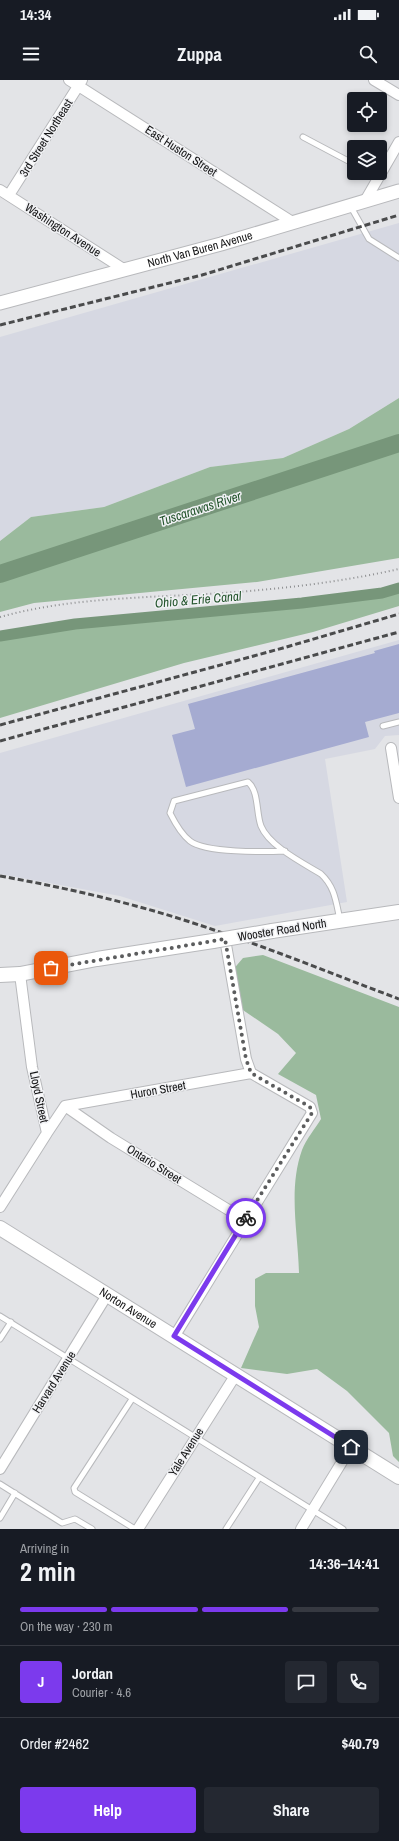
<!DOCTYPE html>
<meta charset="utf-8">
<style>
body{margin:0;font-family:"Archivo Narrow",sans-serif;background:#242831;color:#f1f3f6;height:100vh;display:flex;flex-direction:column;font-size:15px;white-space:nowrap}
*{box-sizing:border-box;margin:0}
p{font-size:13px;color:#9ea1a6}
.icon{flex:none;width:22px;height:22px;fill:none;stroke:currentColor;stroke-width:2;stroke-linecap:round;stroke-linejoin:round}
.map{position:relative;height:1449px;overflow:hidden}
.side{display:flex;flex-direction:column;background:#171b24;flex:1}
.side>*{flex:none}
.tools{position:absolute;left:347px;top:12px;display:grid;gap:8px}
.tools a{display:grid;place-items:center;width:40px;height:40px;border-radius:4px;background:#171b24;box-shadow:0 2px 6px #0003;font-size:20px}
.pin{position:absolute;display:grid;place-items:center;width:34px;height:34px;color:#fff;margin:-17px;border-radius:8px;box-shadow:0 2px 6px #0006}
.courier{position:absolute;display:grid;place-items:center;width:40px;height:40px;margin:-20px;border:3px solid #7c3aed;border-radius:50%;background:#fff;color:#222;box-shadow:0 1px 5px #0007}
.head em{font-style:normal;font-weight:800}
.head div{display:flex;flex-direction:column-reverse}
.head{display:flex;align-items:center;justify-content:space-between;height:68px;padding:0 20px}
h1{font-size:26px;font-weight:800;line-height:30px}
.bar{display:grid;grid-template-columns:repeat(4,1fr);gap:6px 4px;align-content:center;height:48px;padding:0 20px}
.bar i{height:5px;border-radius:3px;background:#363941}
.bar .current{background:#7c3aed}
.bar p{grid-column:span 4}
.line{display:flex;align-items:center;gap:10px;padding:0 20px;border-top:1px solid #363941}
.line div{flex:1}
.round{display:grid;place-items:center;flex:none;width:42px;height:42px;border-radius:4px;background:#242831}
.button{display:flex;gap:8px;margin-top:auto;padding:8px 20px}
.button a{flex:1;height:46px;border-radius:4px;background:#7c3aed;color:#fff;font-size:16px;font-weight:800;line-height:46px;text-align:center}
.button a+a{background:#242831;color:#f1f3f6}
.status{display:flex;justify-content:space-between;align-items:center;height:28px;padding:0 20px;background:#171b24;direction:ltr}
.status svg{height:11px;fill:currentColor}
header{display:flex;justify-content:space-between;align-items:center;height:52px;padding:0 20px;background:#171b24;font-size:18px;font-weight:800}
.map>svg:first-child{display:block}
.built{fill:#d6d8e2}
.forest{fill:#9aba9d}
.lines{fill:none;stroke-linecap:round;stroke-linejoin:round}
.canal{stroke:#77967a;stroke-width:11}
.river{stroke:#77967a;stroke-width:18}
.building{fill:#a5abd1}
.service-casing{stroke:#b8b9bc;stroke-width:7}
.minor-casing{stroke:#b8b9bc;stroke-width:12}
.tertiary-casing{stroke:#b8b9bc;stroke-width:15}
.secondary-casing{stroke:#b8b9bc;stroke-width:16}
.path{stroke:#8f9092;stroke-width:2;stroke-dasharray:1 3;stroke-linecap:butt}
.service{stroke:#fff;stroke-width:5}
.minor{stroke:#fff;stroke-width:10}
.tertiary{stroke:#fff;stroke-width:13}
.secondary{stroke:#fff;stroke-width:14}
.rail{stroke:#4a4b4c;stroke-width:3;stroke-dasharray:6 3;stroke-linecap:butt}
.secondary-bridge-casing{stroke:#b8b9bc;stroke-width:16;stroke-linecap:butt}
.secondary-bridge{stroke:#fff;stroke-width:14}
.done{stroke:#5c5d5e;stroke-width:4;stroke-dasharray:0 7.2}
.route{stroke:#7c3aed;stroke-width:5}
.labels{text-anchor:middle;stroke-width:3;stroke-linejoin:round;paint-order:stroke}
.street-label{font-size:12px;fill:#141415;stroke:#f0f1f4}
.water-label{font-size:13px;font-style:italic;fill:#22532b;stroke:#f0f1f4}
</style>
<div class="status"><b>14:34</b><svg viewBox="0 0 49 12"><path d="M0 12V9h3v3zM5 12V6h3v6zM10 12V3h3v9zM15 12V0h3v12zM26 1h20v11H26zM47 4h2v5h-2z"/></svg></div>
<header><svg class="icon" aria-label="menu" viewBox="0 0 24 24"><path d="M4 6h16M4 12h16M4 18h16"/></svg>Zuppa<svg class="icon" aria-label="search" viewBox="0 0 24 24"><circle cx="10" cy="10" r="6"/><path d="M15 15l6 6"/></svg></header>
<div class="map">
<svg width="399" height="1449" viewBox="0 0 399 1449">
<rect width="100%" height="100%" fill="#e3e4e7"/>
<path class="built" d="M399,143V318L349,349L283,378L210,387L104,427L31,437L0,461V257Z
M399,560V655L385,656L375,669L325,679L347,822L215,846L120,816L0,794V673Z"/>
<path class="forest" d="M399,318V478L257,502L34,523L0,532V461L31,437L104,427L210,387L283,378L349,349Z
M399,508V526L313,552L184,583L0,638V557L382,513Z
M263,875L399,927V1382L393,1376L389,1353L347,1311L317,1289L287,1294L241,1288L259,1247L255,1226V1199L266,1193H299C298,1153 288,1109 302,1070C306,1059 315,1049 321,1039L316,1015L278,994L296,973L278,954L237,926L231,892L243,878Z"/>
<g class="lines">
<path class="canal" d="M0,556L75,544L302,523L382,513L399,508"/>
<path class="river" d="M0,494L399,363"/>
</g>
<path class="building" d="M399,564V633L365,642L369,657L186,707L172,655L195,649L188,624L375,573L374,571Z"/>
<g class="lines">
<g class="service-casing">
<path id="service" d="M303,57L354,84
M371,93L379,97
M351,127L369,159L399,178
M383,646L399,642
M285,771C265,772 205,773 190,761C181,754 175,743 170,733L174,721L248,702C259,711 256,733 261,746C269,766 303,783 321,794C335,807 336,822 340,840
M0,1236L343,1449
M0,1259L11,1242
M132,1319L74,1408L75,1412L135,1449
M0,1404L62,1443L75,1439L92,1449
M0,1438L15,1413
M226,1449L259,1398"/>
</g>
<g class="minor-casing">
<path id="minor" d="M69,0L294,143
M374,0L399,15
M0,110L125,190
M9,115L82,0
M365,121L399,62
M391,668L399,718
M65,1026L111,1058L245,1140
M65,1026L251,993
M47,1053L65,1026
M0,1127L47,1053L32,987L20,894
M174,1257L312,1033L310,1027L251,993L246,979L225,859
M0,1389L107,1215
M138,1449L235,1296
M301,1449L351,1367"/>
</g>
<g class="tertiary-casing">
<g id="tertiary">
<path id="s1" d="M0,223L221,164L399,111"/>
</g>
</g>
<g class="secondary-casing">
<g id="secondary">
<path d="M272,851L399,832"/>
<path d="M0,895L20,894L97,879L213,861"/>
<path id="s2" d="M0,1148L399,1397"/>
</g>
</g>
<path class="path" d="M0,537C72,517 148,518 222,513C282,509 341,502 399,489"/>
<use href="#service" class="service"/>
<use href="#minor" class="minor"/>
<use href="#tertiary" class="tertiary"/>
<use href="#secondary" class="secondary"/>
<path class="rail" d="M0,245L202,195L399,135
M0,645L283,568L399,534
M0,661L399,552
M0,796C73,809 145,826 214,850C277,871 338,896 399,919"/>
<g class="secondary-bridge-casing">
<path id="secondary-bridge" d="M213,861L272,851"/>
</g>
<use href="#secondary-bridge" class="secondary-bridge"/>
</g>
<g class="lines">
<path class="done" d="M51,888L225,859L246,979L251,993L310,1027L312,1033L246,1138"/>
<path class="route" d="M246,1138L174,1256L351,1367"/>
</g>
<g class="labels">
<g class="street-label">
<text transform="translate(46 58) rotate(-58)" y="4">3rd Street Northeast</text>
<text transform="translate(181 71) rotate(33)" y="4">East Huston Street</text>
<text transform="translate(63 150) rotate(33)" y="4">Washington Avenue</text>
<text dy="4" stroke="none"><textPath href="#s1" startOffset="207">North Van Buren Avenue</textPath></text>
<text transform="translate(282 850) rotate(-9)" y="4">Wooster Road North</text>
<text transform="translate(158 1010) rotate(-10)" y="4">Huron Street</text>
<text transform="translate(39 1017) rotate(78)" y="4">Lloyd Street</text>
<text transform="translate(154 1084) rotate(32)" y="4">Ontario Street</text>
<text dy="4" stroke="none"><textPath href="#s2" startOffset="151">Norton Avenue</textPath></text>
<text transform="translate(54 1302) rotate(-58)" y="4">Harvard Avenue</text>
<text transform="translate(186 1372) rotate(-58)" y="4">Yale Avenue</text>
</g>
<g class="water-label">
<text transform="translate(200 428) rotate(-18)" y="5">Tuscarawas River</text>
<text transform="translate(198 519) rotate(-5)" y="5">Ohio &amp; Erie Canal</text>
</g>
</g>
</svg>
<div class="tools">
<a><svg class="icon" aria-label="locate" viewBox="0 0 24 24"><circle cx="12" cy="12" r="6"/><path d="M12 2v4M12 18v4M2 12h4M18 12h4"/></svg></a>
<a><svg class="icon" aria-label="layers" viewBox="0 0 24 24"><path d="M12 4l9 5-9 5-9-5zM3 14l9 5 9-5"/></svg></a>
</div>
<div class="pin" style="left:51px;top:888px;background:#ea580c"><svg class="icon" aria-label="bag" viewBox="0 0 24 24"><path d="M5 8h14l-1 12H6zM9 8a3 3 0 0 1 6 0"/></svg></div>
<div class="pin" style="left:351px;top:1367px;background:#1f2937"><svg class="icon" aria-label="home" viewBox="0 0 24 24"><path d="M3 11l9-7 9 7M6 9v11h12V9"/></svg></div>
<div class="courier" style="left:246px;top:1138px"><svg class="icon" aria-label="bike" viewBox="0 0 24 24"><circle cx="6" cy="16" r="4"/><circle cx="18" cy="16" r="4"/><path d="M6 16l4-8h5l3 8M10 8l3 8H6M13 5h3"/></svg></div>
</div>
<section class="side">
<div class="head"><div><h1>2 min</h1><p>Arriving in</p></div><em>14:36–14:41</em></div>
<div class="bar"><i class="current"></i><i class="current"></i><i class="current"></i><i></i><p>On the way · 230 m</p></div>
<div class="line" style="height:72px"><b class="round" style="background:#7c3aed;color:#fff">J</b><div><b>Jordan</b><p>Courier · 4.6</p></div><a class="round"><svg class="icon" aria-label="chat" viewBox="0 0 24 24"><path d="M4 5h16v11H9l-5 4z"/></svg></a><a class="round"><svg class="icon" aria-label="phone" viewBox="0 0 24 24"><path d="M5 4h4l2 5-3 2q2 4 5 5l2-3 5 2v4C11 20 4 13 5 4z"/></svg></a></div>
<div class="line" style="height:52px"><div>Order #2462</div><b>$40.79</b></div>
<div class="button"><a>Help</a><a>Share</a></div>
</section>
